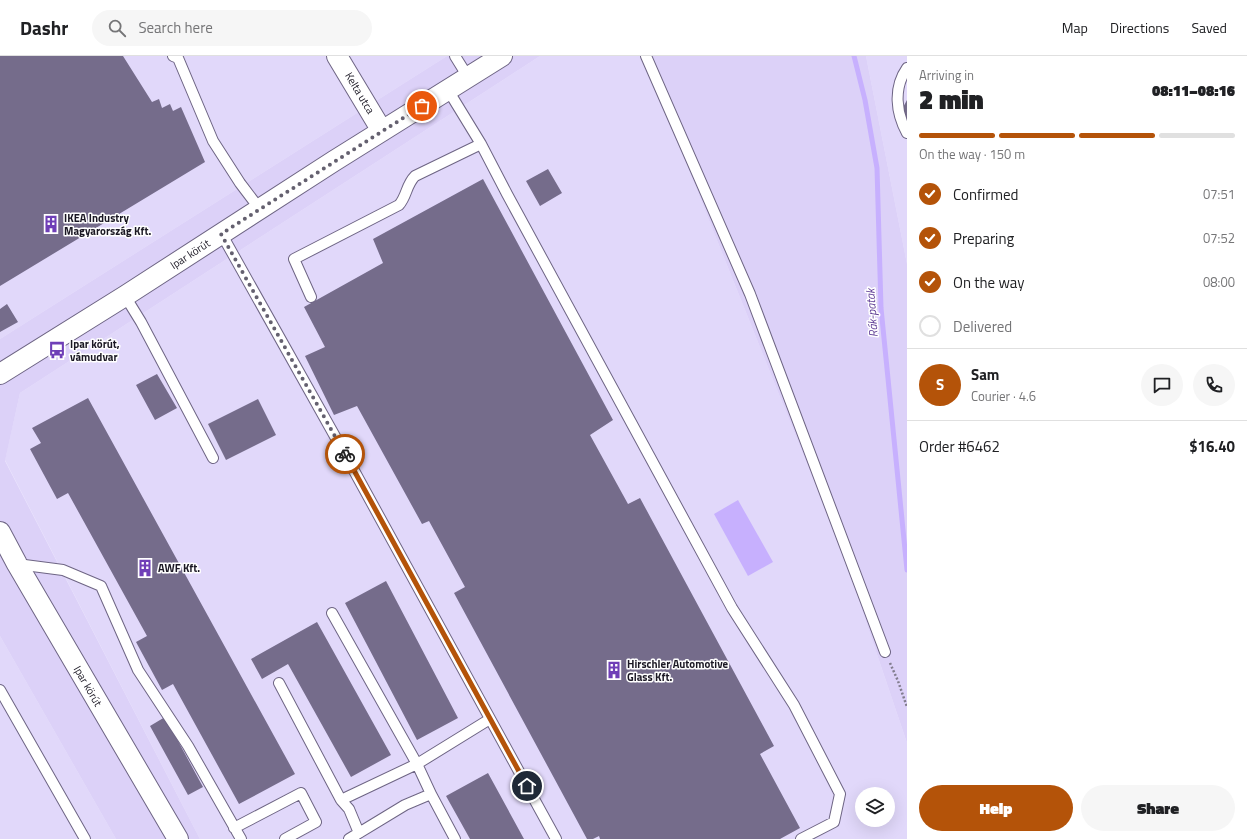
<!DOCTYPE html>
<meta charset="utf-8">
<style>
body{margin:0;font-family:"Titillium Web",sans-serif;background:#f6f6f6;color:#202124;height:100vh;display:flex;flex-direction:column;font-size:15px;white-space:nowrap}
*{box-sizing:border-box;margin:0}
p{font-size:13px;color:#757577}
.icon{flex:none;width:22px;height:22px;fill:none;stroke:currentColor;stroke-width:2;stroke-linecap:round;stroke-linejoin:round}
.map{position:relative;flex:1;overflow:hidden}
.details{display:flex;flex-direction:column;background:#fff;width:340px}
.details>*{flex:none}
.buttons{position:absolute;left:855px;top:731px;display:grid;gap:8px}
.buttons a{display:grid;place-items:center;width:40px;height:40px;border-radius:50%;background:#fff;box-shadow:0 4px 16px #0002;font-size:20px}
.pin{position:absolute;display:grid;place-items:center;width:34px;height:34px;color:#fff;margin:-17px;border:2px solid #fff;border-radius:50%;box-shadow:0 1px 4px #0007}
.courier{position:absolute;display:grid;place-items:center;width:40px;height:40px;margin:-20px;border:3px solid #b45309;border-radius:50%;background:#fff;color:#222;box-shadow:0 1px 5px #0007}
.headline em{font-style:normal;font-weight:800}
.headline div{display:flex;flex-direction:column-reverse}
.headline{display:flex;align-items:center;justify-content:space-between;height:68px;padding:0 12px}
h1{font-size:26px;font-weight:800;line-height:30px}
.bar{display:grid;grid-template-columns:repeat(4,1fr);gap:6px 4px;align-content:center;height:48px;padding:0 12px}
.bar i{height:5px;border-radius:3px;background:#e0e0e0}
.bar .current{background:#b45309}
.bar p{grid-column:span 4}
.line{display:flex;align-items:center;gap:10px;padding:0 12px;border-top:1px solid #e0e0e0}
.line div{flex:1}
.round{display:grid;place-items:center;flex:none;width:42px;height:42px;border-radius:21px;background:#f6f6f6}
ol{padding:0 12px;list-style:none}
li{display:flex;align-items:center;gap:12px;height:44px}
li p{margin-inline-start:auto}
li .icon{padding:4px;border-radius:50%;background:#b45309;color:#fff;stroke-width:4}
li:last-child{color:#757577}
li i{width:22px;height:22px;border:2px solid #e0e0e0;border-radius:50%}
.action{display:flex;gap:8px;margin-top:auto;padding:8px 12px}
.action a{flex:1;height:46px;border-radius:24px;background:#b45309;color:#fff;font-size:16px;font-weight:800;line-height:46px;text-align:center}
.action a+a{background:#f6f6f6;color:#202124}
header{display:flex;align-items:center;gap:24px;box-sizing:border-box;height:56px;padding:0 20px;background:#fff;border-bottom:1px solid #e0e0e0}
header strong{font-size:19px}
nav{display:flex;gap:22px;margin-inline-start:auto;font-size:14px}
.search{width:280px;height:36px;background:#f6f6f6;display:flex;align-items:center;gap:10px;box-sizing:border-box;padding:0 14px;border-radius:22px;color:#757577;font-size:15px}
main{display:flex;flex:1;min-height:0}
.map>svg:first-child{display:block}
.built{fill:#e1d8fa;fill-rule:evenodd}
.green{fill:#dcd1f8}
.water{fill:#c7b0fe}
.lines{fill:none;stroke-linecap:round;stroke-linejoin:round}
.stream{stroke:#c7b0fe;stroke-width:5}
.building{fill:#756c8b}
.lane-casing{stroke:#6e6584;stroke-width:12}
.street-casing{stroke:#6e6584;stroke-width:22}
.path{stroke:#827d8e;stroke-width:2.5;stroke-dasharray:2 2;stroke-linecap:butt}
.lane{stroke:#fff;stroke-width:10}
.street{stroke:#fff;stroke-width:20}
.done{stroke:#64606f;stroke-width:4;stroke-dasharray:0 7.2}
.route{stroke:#b45309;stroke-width:5}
.labels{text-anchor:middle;stroke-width:3;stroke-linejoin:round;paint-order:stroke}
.street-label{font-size:11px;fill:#1a1723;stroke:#fff}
.poi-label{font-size:11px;font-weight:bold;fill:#1a1723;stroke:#fff;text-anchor:start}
.water-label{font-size:12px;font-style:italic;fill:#5b3992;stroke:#fff}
</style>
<header>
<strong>Dashr</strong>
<div class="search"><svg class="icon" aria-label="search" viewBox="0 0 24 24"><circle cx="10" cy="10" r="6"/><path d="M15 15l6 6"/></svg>Search here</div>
<nav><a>Map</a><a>Directions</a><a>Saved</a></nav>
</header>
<main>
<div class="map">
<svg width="907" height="783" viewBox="0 0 907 783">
<rect width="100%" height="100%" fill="#ede7fd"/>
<path class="built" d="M0,0H447L0,283Z
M540,0H643L843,498L907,687V783H200L5,404L20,337ZM862,738H888V764H862Z
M866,0H907V208Z
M0,580L116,783H0Z"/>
<path class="green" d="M447,0H540L20,337L5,405L200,783H116L0,580V283Z
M643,0H866L907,208V687L843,498Z"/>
<path class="water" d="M738,444L773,506L748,520L714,458Z"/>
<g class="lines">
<path class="stream" d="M854,0L865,44L877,112L881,252L907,514"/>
</g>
<path class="building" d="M0,0H123L152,46L159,43L162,52L170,48L173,55L181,51L205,106L0,230Z
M907,44V68L900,57Z
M548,113L562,137L540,150L526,125Z
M483,123L613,364L590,379L628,448L640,442L774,690L760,698L800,772L780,783H600L599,780L593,783H587L454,537L465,531L429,465L422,468L357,350L334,359L305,300L325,291L304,251L383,207L373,183Z
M7,248L18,266L0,276V253Z
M157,318L177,352L155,364L136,329Z
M88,342L295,718L239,748L173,628L162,634L136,586L147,580L68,437L57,443L30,393L41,387L32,372Z
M258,343L276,379L226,404L208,368Z
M386,525L458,662L417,684L345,547Z
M317,566L391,699L351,721L288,608L262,623L251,603Z
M165,661L203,731L188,739L150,670Z
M488,717L524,783H470L446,740Z"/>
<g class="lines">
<g class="lane-casing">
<path id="lane" d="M173,0L178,2L213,85L240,127L259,152
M455,0L468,21
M646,0L750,238L885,596
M907,12C893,32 896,57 907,77
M448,34L481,88L507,138L732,552L794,649L840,738L834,766L801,783
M221,177L346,400L556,783
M125,240L141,266L213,402
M311,241L294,203L399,149C407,140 406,129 415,120L481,88
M17,508L63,514L101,530L138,614L188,690L241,783
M332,557L417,708L431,738L405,749L349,783
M279,627L341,744L417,708L490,663
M0,634L85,783
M431,738L455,783
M341,744L349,753L359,777
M234,772L301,737L316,766L285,783"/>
</g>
<g class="street-casing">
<path id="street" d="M337,0L382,75
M0,318L125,240L334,105L502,0
M0,476L17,508L178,783"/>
</g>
<path class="path" d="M890,607L898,625L907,651"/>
<use href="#lane" class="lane"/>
<use href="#street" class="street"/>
</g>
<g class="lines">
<path class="done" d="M345,398L221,178L422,50"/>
<path class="route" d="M345,398L527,730"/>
</g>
<defs>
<g id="building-bare" transform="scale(1.38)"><path d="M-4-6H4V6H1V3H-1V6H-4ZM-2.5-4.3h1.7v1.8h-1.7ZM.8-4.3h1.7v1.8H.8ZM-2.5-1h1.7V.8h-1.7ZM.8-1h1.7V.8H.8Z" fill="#6f3fb7" stroke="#fff" stroke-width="2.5" paint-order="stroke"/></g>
<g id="bus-bare" transform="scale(1.38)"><path d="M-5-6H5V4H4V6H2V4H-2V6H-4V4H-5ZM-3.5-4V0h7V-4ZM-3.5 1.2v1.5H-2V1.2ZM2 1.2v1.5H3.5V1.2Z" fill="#6f3fb7" stroke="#fff" stroke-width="2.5" paint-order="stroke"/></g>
</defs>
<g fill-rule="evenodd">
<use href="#building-bare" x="51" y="168"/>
<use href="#bus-bare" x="57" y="294"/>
<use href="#building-bare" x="145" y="512"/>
<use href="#building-bare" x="614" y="614"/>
</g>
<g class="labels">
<g class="street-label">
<text transform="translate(360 37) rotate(59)" y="4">Kelta utca</text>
<text transform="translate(190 198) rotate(-33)" y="4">Ipar körút</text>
<text transform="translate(88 630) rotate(60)" y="4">Ipar körút</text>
</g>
<g class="poi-label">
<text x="64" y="166">IKEA Industry<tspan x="64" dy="13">Magyarország Kft.</tspan></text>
<text x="70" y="292">Ipar körút,<tspan x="70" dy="13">vámudvar</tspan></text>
<text x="158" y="516">AWF Kft.</text>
<text x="627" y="612">Hirschler Automotive<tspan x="627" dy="13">Glass Kft.</tspan></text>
</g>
<g class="water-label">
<text transform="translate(872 257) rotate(-94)" y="4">Rák-patak</text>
</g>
</g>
</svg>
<div class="buttons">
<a><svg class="icon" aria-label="layers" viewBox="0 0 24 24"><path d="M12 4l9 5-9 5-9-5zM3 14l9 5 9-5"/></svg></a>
</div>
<div class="pin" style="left:422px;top:50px;background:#ea580c"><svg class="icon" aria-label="bag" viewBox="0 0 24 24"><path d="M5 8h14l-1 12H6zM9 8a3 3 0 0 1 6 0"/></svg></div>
<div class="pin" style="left:527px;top:730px;background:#1f2937"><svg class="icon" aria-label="home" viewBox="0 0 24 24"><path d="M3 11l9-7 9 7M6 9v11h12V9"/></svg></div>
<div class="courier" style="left:345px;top:398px"><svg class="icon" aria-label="bike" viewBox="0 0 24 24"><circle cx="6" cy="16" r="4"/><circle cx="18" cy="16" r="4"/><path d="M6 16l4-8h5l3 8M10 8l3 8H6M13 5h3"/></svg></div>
</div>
<section class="details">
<div class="headline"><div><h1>2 min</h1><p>Arriving in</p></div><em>08:11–08:16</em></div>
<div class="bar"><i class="current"></i><i class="current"></i><i class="current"></i><i></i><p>On the way · 150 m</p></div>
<ol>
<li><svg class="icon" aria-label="check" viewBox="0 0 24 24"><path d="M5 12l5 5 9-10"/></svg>Confirmed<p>07:51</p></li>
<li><svg class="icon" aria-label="check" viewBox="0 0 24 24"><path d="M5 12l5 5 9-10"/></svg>Preparing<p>07:52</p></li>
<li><svg class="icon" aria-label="check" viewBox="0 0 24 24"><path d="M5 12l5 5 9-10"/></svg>On the way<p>08:00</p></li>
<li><i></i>Delivered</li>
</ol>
<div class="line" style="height:72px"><b class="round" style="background:#b45309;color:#fff">S</b><div><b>Sam</b><p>Courier · 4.6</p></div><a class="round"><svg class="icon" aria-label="chat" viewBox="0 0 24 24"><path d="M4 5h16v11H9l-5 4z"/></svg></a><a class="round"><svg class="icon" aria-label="phone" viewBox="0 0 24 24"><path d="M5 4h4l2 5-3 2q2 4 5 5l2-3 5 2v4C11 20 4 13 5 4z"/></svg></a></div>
<div class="line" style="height:52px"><div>Order #6462</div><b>$16.40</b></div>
<div class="action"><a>Help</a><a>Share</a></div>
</section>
</main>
